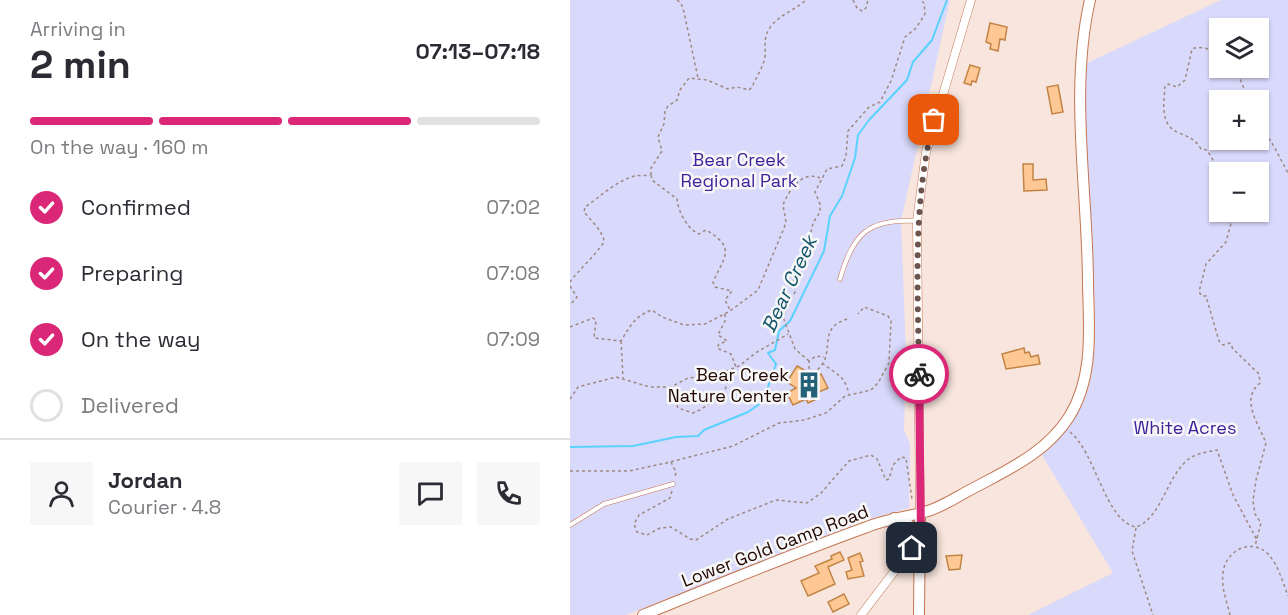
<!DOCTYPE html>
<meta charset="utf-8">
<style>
body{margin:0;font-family:"Space Grotesk",sans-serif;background:#f7f7f7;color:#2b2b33;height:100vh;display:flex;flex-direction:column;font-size:22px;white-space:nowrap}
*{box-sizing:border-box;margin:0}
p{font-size:20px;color:#7c7c81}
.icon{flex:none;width:33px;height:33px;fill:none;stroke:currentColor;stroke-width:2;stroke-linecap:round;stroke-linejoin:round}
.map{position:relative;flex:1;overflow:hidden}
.details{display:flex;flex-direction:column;background:#fff;width:570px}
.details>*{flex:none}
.buttons{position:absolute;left:639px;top:18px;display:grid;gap:12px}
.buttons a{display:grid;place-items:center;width:60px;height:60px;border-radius:0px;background:#fff;box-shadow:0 2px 4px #0004;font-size:30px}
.pin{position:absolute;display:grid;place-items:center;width:51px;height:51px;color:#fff;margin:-26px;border-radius:12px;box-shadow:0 3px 9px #0006}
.courier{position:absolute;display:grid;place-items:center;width:60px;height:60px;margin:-30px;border:4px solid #db2777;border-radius:50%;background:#fff;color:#222;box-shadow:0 2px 8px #0007}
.overview em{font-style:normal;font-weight:700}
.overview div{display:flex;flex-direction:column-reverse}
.overview{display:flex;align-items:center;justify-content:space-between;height:102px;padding:0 30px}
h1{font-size:39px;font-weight:700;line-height:45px}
.bar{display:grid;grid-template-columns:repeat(4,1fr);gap:9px 6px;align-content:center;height:72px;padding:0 30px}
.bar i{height:8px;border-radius:4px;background:#e1e1e2}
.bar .active{background:#db2777}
.bar p{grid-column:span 4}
.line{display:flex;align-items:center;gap:15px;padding:0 30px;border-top:2px solid #e1e1e2}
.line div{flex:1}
.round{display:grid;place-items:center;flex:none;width:63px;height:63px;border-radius:0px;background:#f7f7f7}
ol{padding:0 30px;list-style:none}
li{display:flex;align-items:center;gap:18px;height:66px}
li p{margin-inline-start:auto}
li .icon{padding:6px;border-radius:50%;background:#db2777;color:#fff;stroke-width:4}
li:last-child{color:#7c7c81}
li i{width:33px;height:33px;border:3px solid #e1e1e2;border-radius:50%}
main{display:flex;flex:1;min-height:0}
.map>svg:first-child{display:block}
.green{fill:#d9d9fc;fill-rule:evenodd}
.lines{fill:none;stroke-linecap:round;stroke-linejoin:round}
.stream{stroke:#5ad2fd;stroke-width:2}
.building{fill:#fec894;stroke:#c28445;stroke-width:1.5}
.lane-casing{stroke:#c37552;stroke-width:5}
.street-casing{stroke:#c37552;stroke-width:9}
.secondary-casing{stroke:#c37552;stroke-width:12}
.path{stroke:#9e8881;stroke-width:1.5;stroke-dasharray:3 3;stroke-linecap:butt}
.lane{stroke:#fff;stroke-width:4}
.street{stroke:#fff;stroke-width:8}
.secondary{stroke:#fff;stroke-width:10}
.done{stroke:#6c544e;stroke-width:6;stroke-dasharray:0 10.8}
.route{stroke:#db2777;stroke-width:8}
.labels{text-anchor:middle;stroke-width:5;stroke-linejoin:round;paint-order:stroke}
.park-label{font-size:18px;fill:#3f219b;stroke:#f7f7f7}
.poi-label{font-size:18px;fill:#210500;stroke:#f7f7f7;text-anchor:end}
.street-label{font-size:18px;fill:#210500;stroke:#f7f7f7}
.water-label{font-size:20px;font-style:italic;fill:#12556b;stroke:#f7f7f7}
</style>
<main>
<section class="details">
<div class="overview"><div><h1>2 min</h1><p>Arriving in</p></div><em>07:13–07:18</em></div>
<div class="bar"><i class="active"></i><i class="active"></i><i class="active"></i><i></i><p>On the way · 160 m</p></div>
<ol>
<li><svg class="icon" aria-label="check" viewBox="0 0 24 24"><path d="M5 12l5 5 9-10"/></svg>Confirmed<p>07:02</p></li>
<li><svg class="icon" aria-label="check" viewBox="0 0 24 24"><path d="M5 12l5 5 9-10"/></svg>Preparing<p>07:08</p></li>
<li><svg class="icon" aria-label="check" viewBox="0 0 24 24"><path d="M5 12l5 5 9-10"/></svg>On the way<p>07:09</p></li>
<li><i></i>Delivered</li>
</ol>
<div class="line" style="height:108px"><a class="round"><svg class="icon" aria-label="person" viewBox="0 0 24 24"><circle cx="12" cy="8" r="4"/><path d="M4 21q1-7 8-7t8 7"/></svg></a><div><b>Jordan</b><p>Courier · 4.8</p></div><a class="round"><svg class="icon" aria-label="chat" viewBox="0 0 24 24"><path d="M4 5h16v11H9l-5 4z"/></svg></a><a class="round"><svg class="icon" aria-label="phone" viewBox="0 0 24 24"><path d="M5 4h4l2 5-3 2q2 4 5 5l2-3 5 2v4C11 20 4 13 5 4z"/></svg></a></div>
</section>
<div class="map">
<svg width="718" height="615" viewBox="0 0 718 615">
<rect width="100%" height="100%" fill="#f8e6de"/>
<path class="green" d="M0,0H380L331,221L336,355L334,430L340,444L339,508L296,520L56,615H0Z
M651,0H718V615H458L543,573L472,455C489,438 509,417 517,393C533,347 521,260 518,210C515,162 516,112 515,64ZM650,28H688V68H650ZM650,100H688V140H650ZM650,172H688V212H650Z"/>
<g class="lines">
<path class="stream" d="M0,447L63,446L106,437L128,436L134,430L178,412L198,398V387L206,364L198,353L205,350L209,331L220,321L254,251L260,216L272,196L285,158L288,135L299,120L337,80L343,62L362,40L377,0"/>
</g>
<path class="building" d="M420,23L437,27L435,40L430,39L428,51L420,49L421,44L416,42Z
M400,65L410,68L406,82L402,81L401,85L394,83Z
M488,85L493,112L482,114L477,87Z
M453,164H463V180L476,179L477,190L454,191Z
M454,348L455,353L459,352L461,357L468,355L470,364L436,369L432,354Z
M227,366L246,377L251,374L258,388L244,394L247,399L238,403L236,399L223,405L217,393L226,388L217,382Z
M270,552L274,560L258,567L265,584L238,596L231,581L249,573L245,566L262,559L261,556Z
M290,553L293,561L290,562L294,576L278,579L276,572L282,570L278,558Z
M392,555L390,569L379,570L376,556Z
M274,594L279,604L263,612L258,602Z"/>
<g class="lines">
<g class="lane-casing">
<path id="lane" d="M270,279C283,234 298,218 347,221
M0,525L34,504L103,484"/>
</g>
<g class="street-casing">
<path id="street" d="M350,513L347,221L356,152L401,0
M291,615L350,538"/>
</g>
<g class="secondary-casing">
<path id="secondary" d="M324,518L335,521L351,537
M73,615C147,585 222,554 297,527C317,519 338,517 358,511C374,506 388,496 402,489C439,469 476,453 499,417C524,377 519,329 518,285C518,193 499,90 520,0
M349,615L350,513"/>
</g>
<path class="path" d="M107,0L111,3L114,12L128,78
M283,0L287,8L292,11L296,8L298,0
M650,50C640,51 630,45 622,49L615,80L607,87L598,84L595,86C594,102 589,125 609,133C619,137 625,139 631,149L637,150L643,160L650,182
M671,68L669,77L679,100
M688,124L693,133L701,141L718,173
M81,175V168L92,151L88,137L94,124L95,111L98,106L107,100L110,90L119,78L137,80L158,89L167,87L179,90L182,87C186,77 193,68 195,57C196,47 193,39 199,29C207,16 225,10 236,0
M81,175L82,180L107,199C108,211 117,229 129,234L136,230C167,248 154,257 143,282L145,287L162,291L155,300L160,310
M664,212L656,242L636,264L629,292L632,296H636L649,341L653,345L660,343L663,349L689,374L690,383C670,399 688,423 696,443L686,480L683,501L685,514L691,523L685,546
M0,282C5,274 34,246 34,241C33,232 20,219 14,212L15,207C30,197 47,180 65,176C69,175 75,176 80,175
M0,286L7,297L0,305
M155,314V321L148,335L157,341L149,344L147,348L161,354L166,367
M0,327L23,318L26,320L24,338L51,341C60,326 65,316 82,310L92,317L114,325L135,324L160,311L188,290L214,228L216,222L213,205C219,190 232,170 250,178
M51,341L53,378
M239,361L225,349L213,317L225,292L224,276L235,260L243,223L250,212V204L245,192L257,169L272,166L276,156L278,131L299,107L310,102L321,81L335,37L346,28L355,14L354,3L350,0
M252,363C267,375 274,374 279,394
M244,373L239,368V361L246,356L254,357
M239,378C244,373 253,366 255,359C261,340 252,328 277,319
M101,388L108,408L123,413L130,410L154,393L161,371
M0,399L8,387L46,377L80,387H101L118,378L144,376L169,366L187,352L218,334
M500,432C526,453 535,521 566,527C592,518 597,474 620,458C628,453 638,452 647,450L663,495L687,540
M101,462L106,472L105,478
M0,471H59L96,463L163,446L209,423L234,420L256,413L275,396L301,390L308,383L319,363L321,321L318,316L294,307L288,314
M102,491L100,498L69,515L64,524L67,532L77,535L90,528L101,527L120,539L126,540L158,519L206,500L237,503L251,493L279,461L301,455L307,459L316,480L319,479L323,465L331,457L336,458L342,499
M566,528L562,551L583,615
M660,615C657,602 651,587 653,573C655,551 681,537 698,554C708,564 713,583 718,596"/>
<use href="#lane" class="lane"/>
<use href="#street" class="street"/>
<use href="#secondary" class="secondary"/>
</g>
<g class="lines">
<path class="done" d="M349,374C348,289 342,203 364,120"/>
<path class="route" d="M342,548L351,537L349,374"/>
</g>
<defs>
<g id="building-bare" transform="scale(2.07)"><path d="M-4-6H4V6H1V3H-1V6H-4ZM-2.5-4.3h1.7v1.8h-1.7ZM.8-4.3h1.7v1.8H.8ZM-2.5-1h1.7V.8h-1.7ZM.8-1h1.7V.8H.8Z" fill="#226177" stroke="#f7f7f7" stroke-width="2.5" paint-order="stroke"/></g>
</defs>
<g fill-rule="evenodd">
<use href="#building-bare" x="239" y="385"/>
</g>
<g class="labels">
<g class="park-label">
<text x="169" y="166">Bear Creek<tspan x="169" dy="21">Regional Park</tspan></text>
<text x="615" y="434">White Acres</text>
</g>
<g class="poi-label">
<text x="219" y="381">Bear Creek<tspan x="219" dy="21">Nature Center</tspan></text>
</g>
<g class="street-label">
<text transform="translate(205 546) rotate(-21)" y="6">Lower Gold Camp Road</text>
</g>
<g class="water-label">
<text transform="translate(219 284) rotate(-65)" y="7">Bear Creek</text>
</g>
</g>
</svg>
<div class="buttons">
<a><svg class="icon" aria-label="layers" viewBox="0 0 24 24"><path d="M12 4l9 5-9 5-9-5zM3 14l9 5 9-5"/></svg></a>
<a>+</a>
<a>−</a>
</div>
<div class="pin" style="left:364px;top:120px;background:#ea580c"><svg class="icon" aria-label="bag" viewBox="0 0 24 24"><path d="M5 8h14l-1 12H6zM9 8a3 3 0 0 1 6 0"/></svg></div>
<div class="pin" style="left:342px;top:548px;background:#1f2937"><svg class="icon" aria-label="home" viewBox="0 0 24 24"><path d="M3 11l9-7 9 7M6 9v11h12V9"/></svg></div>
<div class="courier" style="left:349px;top:374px"><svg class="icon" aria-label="bike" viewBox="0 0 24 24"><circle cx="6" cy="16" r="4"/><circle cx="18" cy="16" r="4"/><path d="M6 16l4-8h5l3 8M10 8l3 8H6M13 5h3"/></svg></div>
</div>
</main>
